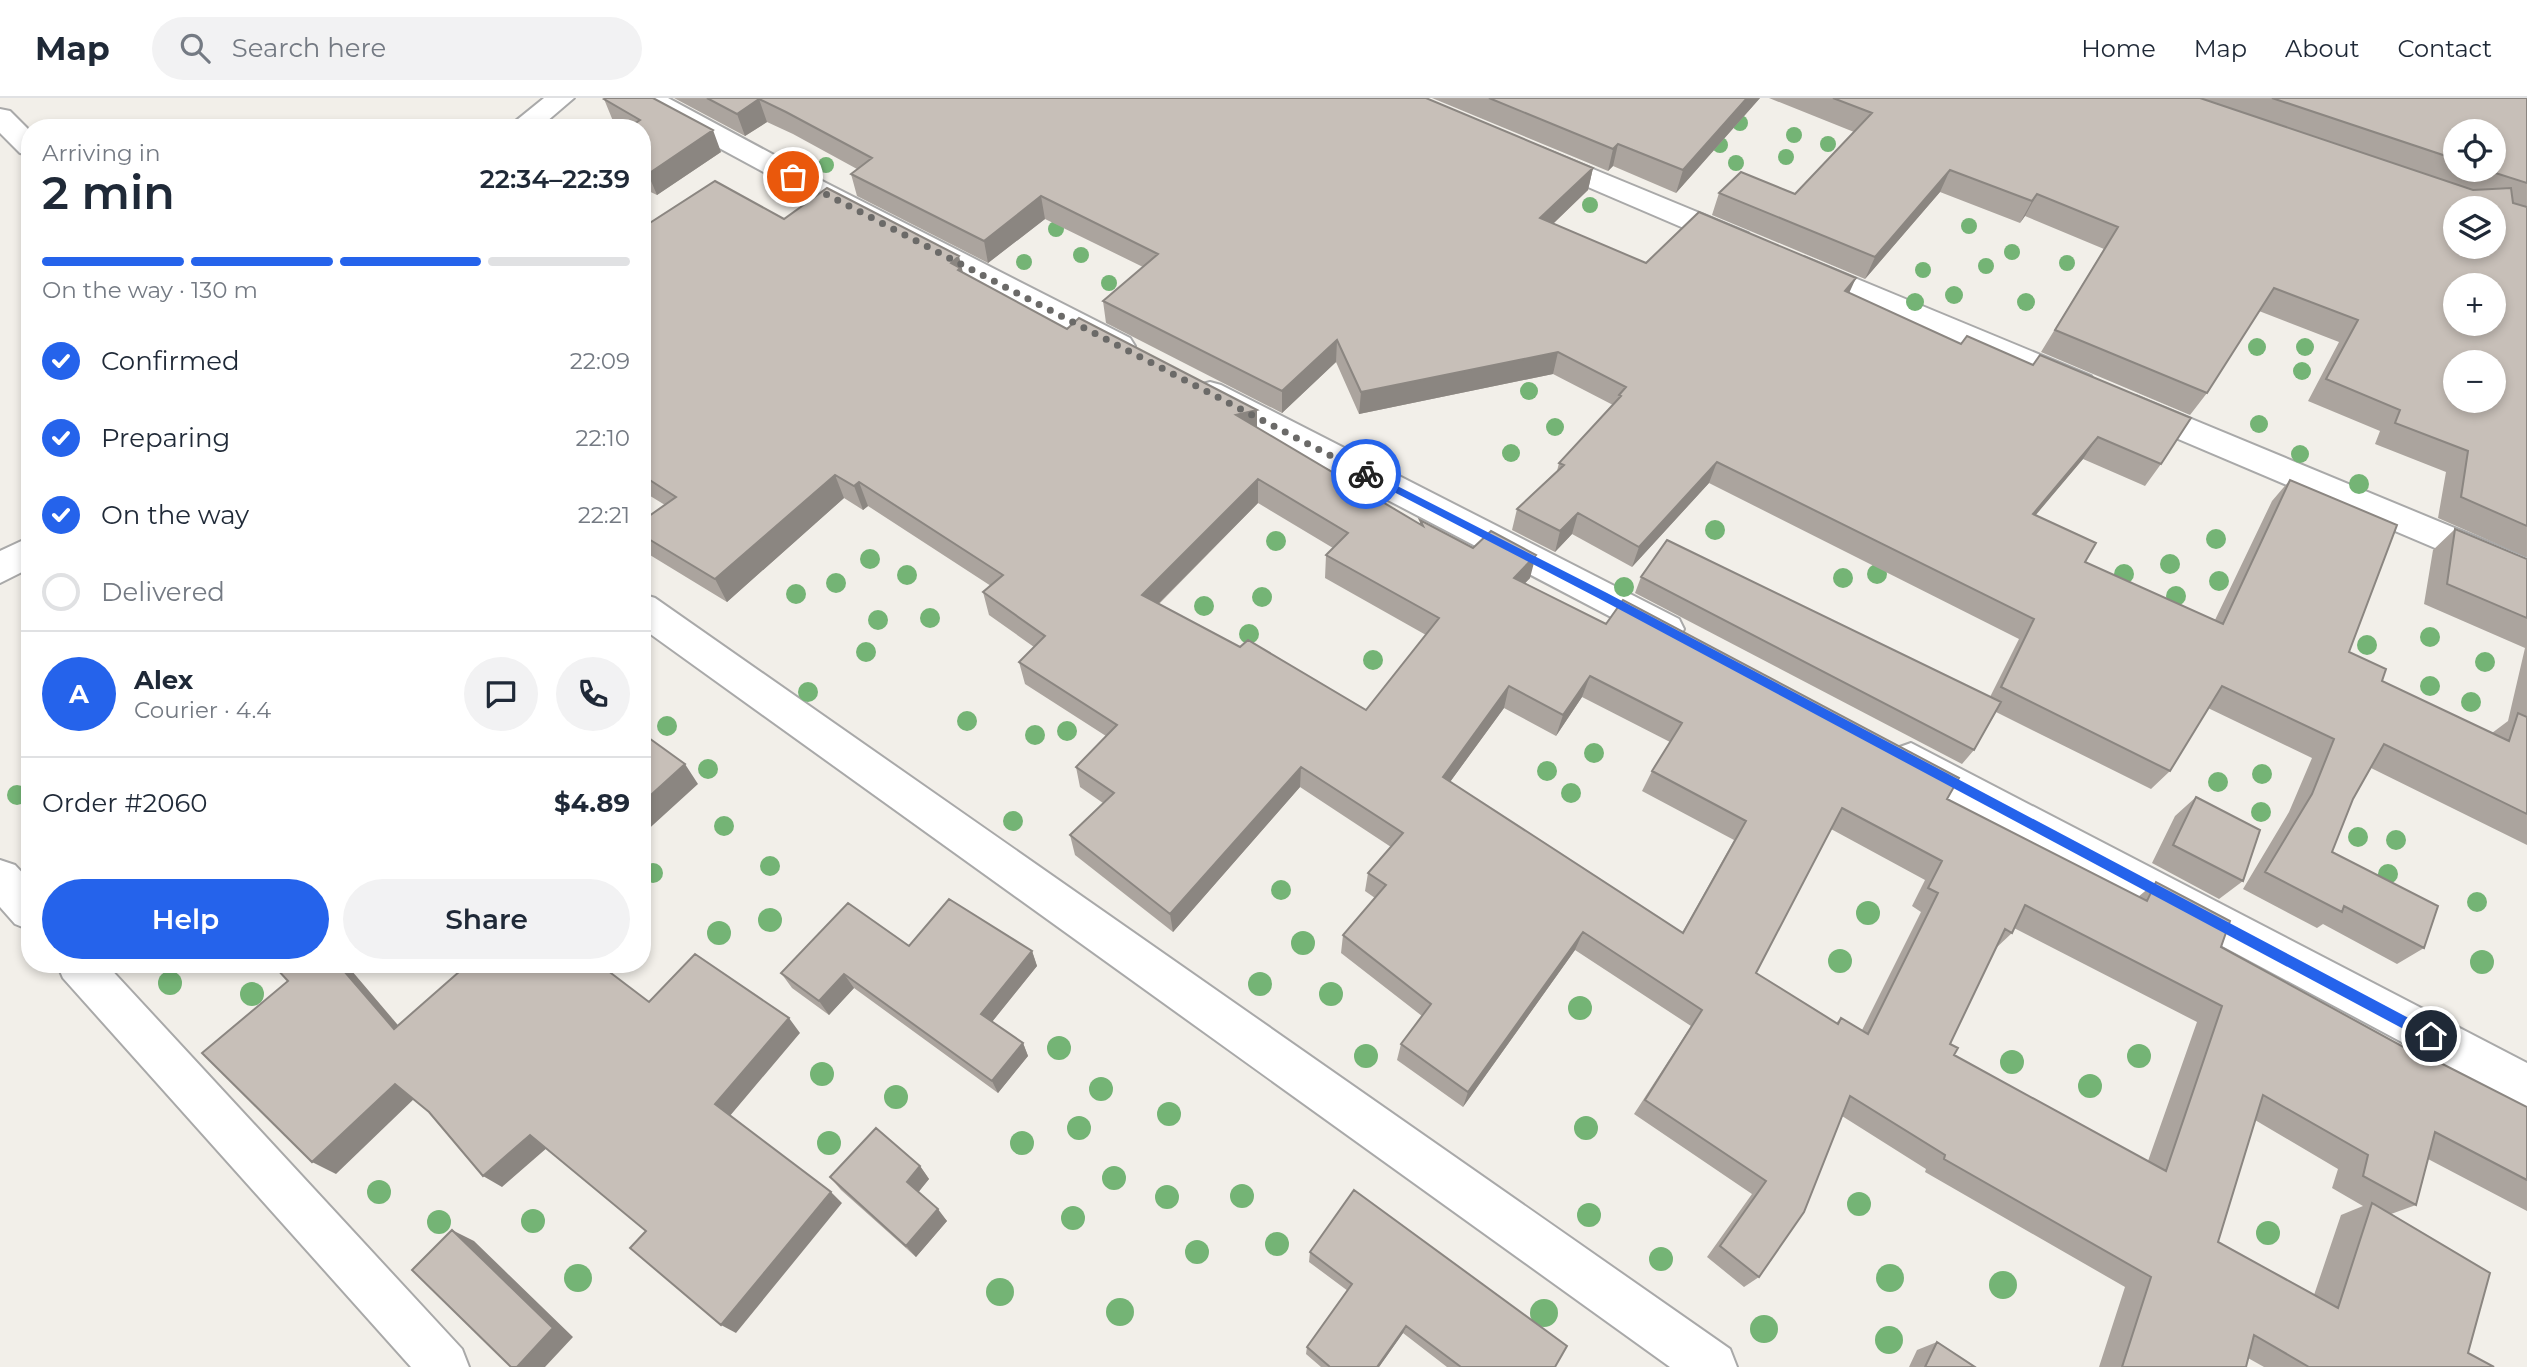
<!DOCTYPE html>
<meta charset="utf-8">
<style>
body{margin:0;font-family:Montserrat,sans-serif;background:#f2f2f3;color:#1f2937;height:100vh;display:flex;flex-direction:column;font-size:26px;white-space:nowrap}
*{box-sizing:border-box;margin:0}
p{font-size:23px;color:#747a83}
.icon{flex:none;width:38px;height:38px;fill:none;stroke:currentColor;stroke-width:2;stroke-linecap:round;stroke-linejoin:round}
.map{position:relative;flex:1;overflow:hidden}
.drawer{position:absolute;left:21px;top:21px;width:630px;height:854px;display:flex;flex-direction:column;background:#fff;border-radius:28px;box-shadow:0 4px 10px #0003}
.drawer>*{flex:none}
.fabs{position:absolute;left:2443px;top:21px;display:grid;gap:14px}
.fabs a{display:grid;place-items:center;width:63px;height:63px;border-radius:50%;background:#fff;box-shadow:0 4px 10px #0003;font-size:35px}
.pin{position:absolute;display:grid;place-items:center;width:60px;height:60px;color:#fff;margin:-30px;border:4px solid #fff;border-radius:50%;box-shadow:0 2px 7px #0007}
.courier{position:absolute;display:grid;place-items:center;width:70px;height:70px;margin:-35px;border:5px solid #2563eb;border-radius:50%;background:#fff;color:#222;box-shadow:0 2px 9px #0007}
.summary em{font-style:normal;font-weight:600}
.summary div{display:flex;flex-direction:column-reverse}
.summary{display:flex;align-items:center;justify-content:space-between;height:119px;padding:0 21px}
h1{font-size:46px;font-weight:600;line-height:52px}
.bar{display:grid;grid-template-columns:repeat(4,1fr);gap:10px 7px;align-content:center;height:84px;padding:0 21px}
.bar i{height:9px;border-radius:5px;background:#e0e1e3}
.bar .active{background:#2563eb}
.bar p{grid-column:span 4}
.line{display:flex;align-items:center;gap:18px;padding:0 21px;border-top:2px solid #e0e1e3}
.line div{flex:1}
.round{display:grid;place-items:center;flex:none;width:74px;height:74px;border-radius:37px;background:#f2f2f3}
ol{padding:0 21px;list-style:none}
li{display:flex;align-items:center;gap:21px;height:77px}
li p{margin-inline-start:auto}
li .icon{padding:7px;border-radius:50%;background:#2563eb;color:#fff;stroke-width:4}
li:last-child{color:#747a83}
li i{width:38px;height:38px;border:4px solid #e0e1e3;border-radius:50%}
.action{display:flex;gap:14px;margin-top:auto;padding:14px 21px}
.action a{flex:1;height:80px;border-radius:42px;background:#2563eb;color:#fff;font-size:28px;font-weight:600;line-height:80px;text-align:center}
.action a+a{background:#f2f2f3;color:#1f2937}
header{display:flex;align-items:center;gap:42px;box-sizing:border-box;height:98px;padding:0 35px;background:#fff;border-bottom:2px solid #e0e1e3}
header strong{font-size:33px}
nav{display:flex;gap:38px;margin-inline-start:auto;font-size:24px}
.search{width:490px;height:63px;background:#f2f2f3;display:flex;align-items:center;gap:18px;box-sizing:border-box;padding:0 24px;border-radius:38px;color:#747a83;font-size:26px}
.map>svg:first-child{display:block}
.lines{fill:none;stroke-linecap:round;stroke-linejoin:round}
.minor-casing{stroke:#a9a9a9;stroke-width:4}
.tertiary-casing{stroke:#a9a9a9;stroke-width:4}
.minor{fill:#fff;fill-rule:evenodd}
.tertiary{fill:#fff;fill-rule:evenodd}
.tree{fill:#74b475}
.wall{fill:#aba49e;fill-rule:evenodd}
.shaded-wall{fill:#8b8681}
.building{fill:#c7bfb8;stroke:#8b8681;stroke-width:2;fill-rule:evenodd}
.route{fill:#2563eb}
.done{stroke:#6b6a68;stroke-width:7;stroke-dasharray:0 12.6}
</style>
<header>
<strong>Map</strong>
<div class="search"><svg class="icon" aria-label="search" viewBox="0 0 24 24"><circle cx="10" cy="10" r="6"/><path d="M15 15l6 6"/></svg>Search here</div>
<nav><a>Home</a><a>Map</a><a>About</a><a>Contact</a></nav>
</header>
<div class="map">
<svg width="2527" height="1269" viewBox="0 0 2527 1269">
<rect width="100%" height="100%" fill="#f2efe9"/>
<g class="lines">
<g class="minor-casing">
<path id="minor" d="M1542,50L1748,135L1753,142L1748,149L1738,152L1728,149L1532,65L1528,59L1532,53Z
M1804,159L2091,278L2096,286L2091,294L2080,297L2069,294L1793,176L1789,169L1793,162Z
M2136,298L2527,460V489L2124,318L2120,310L2124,302Z
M30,439V470L0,485V453Z
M642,496L655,500L1730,1251L1737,1269H1670L642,530Z
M0,762L15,767L30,783V832L15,826L0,809Z
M57,866H106L462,1251L469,1269H411L63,880Z"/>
</g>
<g class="tertiary-casing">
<path id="tertiary" d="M544,0H574L539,30H507Z
M635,0H668L826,85L1130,240L1135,248L1130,256L1119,259L1108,256L806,97L638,6Z
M0,11L10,13L30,33V57L20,55L0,35Z
M1210,284L1221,287L1679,521L1684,531L1679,541L1666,546L1653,541L1199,303L1194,295L1199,287Z
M1911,645L2527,965V1011L1897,674L1892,662L1897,650Z"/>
</g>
<use href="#minor" class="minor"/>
<use href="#tertiary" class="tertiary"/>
</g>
<g class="tree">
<circle cx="1740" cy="25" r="8"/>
<circle cx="1794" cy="37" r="8"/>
<circle cx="1828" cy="46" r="8"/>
<circle cx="1720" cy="47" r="8"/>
<circle cx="1786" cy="59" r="8"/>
<circle cx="1736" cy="65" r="8"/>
<circle cx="826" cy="67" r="8"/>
<circle cx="1590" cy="107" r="8"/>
<circle cx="1969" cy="128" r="8"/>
<circle cx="1056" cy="131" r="8"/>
<circle cx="2012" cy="154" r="8"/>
<circle cx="1081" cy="157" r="8"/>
<circle cx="1024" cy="164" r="8"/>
<circle cx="2067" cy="165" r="8"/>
<circle cx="1986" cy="168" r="8"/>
<circle cx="1923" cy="172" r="8"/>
<circle cx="1109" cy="185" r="8"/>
<circle cx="1954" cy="197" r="9"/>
<circle cx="1915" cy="204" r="9"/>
<circle cx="2026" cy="204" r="9"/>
<circle cx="2257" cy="249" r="9"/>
<circle cx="2305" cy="249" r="9"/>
<circle cx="2302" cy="273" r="9"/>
<circle cx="1529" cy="293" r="9"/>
<circle cx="2259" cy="326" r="9"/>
<circle cx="1555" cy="329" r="9"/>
<circle cx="1511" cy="355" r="9"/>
<circle cx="2300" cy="356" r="9"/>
<circle cx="2359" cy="386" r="10"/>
<circle cx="1715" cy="432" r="10"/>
<circle cx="2216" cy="441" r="10"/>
<circle cx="1276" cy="443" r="10"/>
<circle cx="870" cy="461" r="10"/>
<circle cx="2170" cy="466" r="10"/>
<circle cx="1877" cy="476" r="10"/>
<circle cx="2124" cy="476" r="10"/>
<circle cx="907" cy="477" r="10"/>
<circle cx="1843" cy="480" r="10"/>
<circle cx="2219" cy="483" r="10"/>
<circle cx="836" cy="485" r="10"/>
<circle cx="1624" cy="489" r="10"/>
<circle cx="796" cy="496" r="10"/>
<circle cx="2176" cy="498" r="10"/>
<circle cx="1262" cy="499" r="10"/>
<circle cx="1204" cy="508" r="10"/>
<circle cx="930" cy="520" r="10"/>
<circle cx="878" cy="522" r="10"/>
<circle cx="1249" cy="536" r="10"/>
<circle cx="2430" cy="539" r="10"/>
<circle cx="2367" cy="547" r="10"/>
<circle cx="866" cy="554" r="10"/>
<circle cx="1373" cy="562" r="10"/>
<circle cx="2485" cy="564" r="10"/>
<circle cx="2430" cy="588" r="10"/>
<circle cx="808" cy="594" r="10"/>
<circle cx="2471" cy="604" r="10"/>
<circle cx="967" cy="623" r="10"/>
<circle cx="667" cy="628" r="10"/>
<circle cx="1067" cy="633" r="10"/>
<circle cx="1035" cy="637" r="10"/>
<circle cx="1594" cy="655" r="10"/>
<circle cx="708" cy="671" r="10"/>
<circle cx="1547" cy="673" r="10"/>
<circle cx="2262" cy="676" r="10"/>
<circle cx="2218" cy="684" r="10"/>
<circle cx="1571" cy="695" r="10"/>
<circle cx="17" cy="697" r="10"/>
<circle cx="2261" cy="714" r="10"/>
<circle cx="1013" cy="723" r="10"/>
<circle cx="724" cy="728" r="10"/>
<circle cx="2358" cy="739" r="10"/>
<circle cx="2396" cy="742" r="10"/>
<circle cx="770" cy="768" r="10"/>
<circle cx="653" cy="775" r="10"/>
<circle cx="2388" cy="776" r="10"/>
<circle cx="1281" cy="792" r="10"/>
<circle cx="2477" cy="804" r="10"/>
<circle cx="1868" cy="815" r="12"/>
<circle cx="770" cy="822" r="12"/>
<circle cx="719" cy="835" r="12"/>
<circle cx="1303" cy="845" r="12"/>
<circle cx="1840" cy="863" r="12"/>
<circle cx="2482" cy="864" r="12"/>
<circle cx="170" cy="885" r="12"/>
<circle cx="1260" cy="886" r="12"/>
<circle cx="252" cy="896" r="12"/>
<circle cx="1331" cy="896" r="12"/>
<circle cx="1580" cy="910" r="12"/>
<circle cx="1059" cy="950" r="12"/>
<circle cx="1366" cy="958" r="12"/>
<circle cx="2139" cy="958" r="12"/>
<circle cx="2012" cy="964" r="12"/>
<circle cx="822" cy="976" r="12"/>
<circle cx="2090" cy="988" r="12"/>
<circle cx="1101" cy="991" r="12"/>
<circle cx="896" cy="999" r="12"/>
<circle cx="1169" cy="1016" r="12"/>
<circle cx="1079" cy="1030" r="12"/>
<circle cx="1586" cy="1030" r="12"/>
<circle cx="829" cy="1045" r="12"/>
<circle cx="1022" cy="1045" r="12"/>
<circle cx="1114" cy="1080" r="12"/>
<circle cx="379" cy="1094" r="12"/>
<circle cx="1242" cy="1098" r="12"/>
<circle cx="1167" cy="1099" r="12"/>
<circle cx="1859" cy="1106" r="12"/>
<circle cx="1589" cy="1117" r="12"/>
<circle cx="1073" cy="1120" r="12"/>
<circle cx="533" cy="1123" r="12"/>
<circle cx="439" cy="1124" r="12"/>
<circle cx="2268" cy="1135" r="12"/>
<circle cx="1277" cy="1146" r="12"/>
<circle cx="1197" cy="1154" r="12"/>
<circle cx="1661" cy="1161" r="12"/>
<circle cx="578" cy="1180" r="14"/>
<circle cx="1890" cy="1180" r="14"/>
<circle cx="2003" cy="1187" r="14"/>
<circle cx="1000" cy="1194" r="14"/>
<circle cx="1120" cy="1214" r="14"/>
<circle cx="1544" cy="1215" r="14"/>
<circle cx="1764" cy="1231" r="14"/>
<circle cx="1889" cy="1242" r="14"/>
</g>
<path class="wall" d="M674,0H1426L1593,70L1588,92L1553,126L1646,165L1849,196L2161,366L2145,388L2083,361L2035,417L2085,464L2215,522L2272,403L2290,382L2349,554L2382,583L2492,635L2508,623L2525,550L2424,506L2433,452L2455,431L2527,461V747L2371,670L2353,701L2332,754L2424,850L2397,866L2323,826L2317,830L2243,791L2289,714L2312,660L2208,610L2170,673L2151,691L1996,614L1974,652L1962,666L1635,495L1641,479L1990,599L2019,541L1709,385L1632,469L1572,436L1555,454L1512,432L1517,411L1557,373L1559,365L1613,307L1553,276L1359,316L1336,264L1282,315L1106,225L1103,203L1143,169L1045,121L988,165L857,98L851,76L857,71L793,36L767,24L745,38Z
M1432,0H1760L1676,95L1613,68L1608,73Z
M1769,0H2527V459L2438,420L2446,374L2375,346L2380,333L2308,303L2339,244L2259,213L2207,295L2190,317L2041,254L2104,151L2025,118L2020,125L1940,94L1865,181L1712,117L1719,95L1795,96L1854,34ZM2455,33L2494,72H2455Z
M604,1L721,54L657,97L642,90V30H625L613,23Z
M784,121L963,175L1067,231L1257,312V330L1420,426V422L1530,480L1525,485L2138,799L2156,784L2221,849L2415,955L2419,954L2527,1009V1113L2428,1061L2416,1107L2391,1116L2468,1255L2494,1269H2264L2248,1260L2246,1269H2099L2125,1189L1925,1074L1926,1071L1842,1018L1759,1179L1744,1189L1707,1159L1752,1096L1634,1016L1691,928L1575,852L1463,1009L1397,962L1401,946L1422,918L1341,855L1343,837L1375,800L1365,793L1368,775L1391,749L1300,689L1173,834L1075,757L1070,737L1103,705L1080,689L1076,669L1106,638L1025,586L1019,564L1034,549L989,517L983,494L991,488L868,408L863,412L844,400L727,504L645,454L642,449V423L665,407L642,393V130ZM1258,405L1333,450L1326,457L1325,480L1426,537L1366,612L1240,549L1159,506ZM1582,599L1670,644L1652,673L1642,693L1734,742L1682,835L1450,684L1504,610L1556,638ZM1831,731L1925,782L1912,808L1921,814L1862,932L1841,920L1836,925L1756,875ZM2014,830L2197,924L2148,1063L1954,957L1950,946L1996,850L2012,835ZM2255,1022L2338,1071L2332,1090L2363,1108L2341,1117L2314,1197L2218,1144Z
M2196,699L2243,783L2219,801L2152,765L2175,718Z
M909,848L1032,853L1037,868L992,924L1023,945L1028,958L998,995L854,890L829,917L792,890L781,875Z
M920,1068L929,1081L918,1094L947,1123L916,1159L841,1092L830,1079Z
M1310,1154L1555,1269H1447L1403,1235L1379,1269H1321L1306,1256L1307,1249L1348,1193L1309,1164Z
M1937,1244L1975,1269H1909L1917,1252Z"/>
<path class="shaded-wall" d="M1747,0H1760L1676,95L1683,72Z
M759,1L767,24L745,38L737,16Z
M713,32L721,54L657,97L648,76Z
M1618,46L1613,68L1608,73L1613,51Z
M1593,70L1588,92L1536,142L1540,120Z
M1950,72L1940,94L1865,181L1875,159Z
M2037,96L2025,118L2020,125L2032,103Z
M1041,98L1045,121L988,165L984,143Z
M959,158L965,183L951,165Z
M1856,180L1846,202L1845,193Z
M1337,242L1336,264L1282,315V293Z
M1558,254L1553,276L1359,316L1361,294Z
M1257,312V337L1236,317Z
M2098,339L2083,361L2019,437L2033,416Z
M1717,364L1709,385L1632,469L1639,449Z
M835,377L844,400L727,504L715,481Z
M1258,381V405L1145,519L1142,497Z
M859,384L868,408L863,412L854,388Z
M1578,415L1572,436L1555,454L1560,433Z
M1536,457L1530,480L1508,503L1514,480Z
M1590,578L1582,599L1556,638L1563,617Z
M1509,588L1504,610L1439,699L1443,679Z
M685,666L698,686L642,737V705Z
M1301,669L1300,689L1173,834L1170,816Z
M1583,834L1575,852L1463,1009L1468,994Z
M1032,853L1037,868L987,930L981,916Z
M338,866H346L414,946L394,931Z
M844,876L854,890L829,917L819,903Z
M789,920L800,935L729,1019L715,1006Z
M1023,945L1028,958L998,995L992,983Z
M395,986L416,999L336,1076L312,1064Z
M530,1037L548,1049L502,1089L483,1078Z
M920,1068L929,1081L917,1096L907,1084Z
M831,1094L842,1105L736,1235L721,1227Z
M938,1111L947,1123L916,1159L906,1148Z
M452,1132L474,1143L573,1239L545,1269H517Z
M1406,1228L1403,1235L1379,1269H1377Z"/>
<path class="building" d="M606,0H653L713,32L648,76L642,73V30H628L640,22L604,1Z
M707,0H1426L1593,70L1540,120L1646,165L1699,114L1856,180L1845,193L1961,246L1967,238L2033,267L2040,257L2191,320L2161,366L2098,339L2033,416L2096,445L2085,464L2223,526L2290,382L2397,427L2349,554L2386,571L2382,583L2509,643L2518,615L2527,619V716L2384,646L2353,701L2332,754L2438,808L2424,850L2344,808L2342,814L2265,774L2312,696L2334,641L2222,588L2170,673L2001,589L2034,521L1717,364L1639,449L1578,415L1560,433L1517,411L1564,367L1559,365L1621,298L1619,297L1626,289L1558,254L1361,294L1337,242L1282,293L1103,203L1158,156L1041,98L984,143L851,76L872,60L786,14L759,1L737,16Z
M1489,0H1747L1683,72L1618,46L1613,51Z
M1833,0H2200L2473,92L2511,90L2513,105L2527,109V428L2461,399L2468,353L2395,325L2400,312L2326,281L2358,222L2274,190L2207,295L2055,232L2118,129L2037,96L2032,103L1950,72L1875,159L1719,95L1741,74L1795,96L1872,15ZM2455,110H2494V149H2455ZM2455,187H2494V226H2455ZM2455,264H2494V303H2455Z
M2272,0H2527V85L2486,72H2494V33H2455V61Z
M715,83L784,121L827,90L959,158L951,165L960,170L958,172L1067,231L1079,220L1257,312L1236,317L1423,428L1420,422L1473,450L1491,433L1536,457L1514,480L1606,526L1623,502L1959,680L1947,701L2147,803L2156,784L2230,823L2221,849L2418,957L2419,954L2527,1009V1082L2435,1034L2416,1107L2363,1078L2368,1057L2263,997L2218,1144L2338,1210L2372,1105L2490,1175L2468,1255L2494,1269H2309L2254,1237L2246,1269H2122L2151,1179L1944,1061L1945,1057L1850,998L1804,1114L1759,1179L1720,1148L1766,1083L1645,1002L1702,912L1583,834L1468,994L1401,946L1431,906L1343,837L1386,787L1368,775L1403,735L1301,669L1170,816L1070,737L1114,695L1076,669L1117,627L1019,564L1045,538L983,494L1003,477L859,384L854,388L835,377L715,481L642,437V423L676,399L642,377V130ZM1258,381L1348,435L1326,457L1439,520L1366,612L1248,542L1240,549L1142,497ZM1590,578L1682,625L1652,673L1746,723L1683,835L1443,679L1509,588L1563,617ZM1842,710L1942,763L1928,790L1938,795L1868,936L1841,920L1838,926L1756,875ZM2025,807L2222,908L2166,1073L1954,957L1958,950L1950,946L2005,831L2012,835Z
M2455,431L2527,461V520L2447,486Z
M1667,442L2001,604L1974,652L1641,479Z
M642,635L685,666L642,705Z
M2196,699L2260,732L2243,783L2173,747Z
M949,801L1032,853L981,916L1023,945L992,983L844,876L819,903L781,875L848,805L909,848Z
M695,856L789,920L715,1006L831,1094L721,1227L630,1150L646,1133L530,1037L483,1078L429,1014L395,986L312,1064L202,955L288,883L275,869L279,866H338L394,931L468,866H599L649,904Z
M876,1030L920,1068L907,1084L938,1111L906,1148L830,1079Z
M1354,1092L1567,1248L1555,1269H1461L1406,1228L1377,1269H1330L1307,1249L1352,1186L1310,1154Z
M452,1132L553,1230L517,1269H511L412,1172Z
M1937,1244L1975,1269H1925Z"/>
<path class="route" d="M1366,372L1607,495L2435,934V943H2426L1600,501L1363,378V373Z"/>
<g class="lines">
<path class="done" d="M793,79L1366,376"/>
</g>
</svg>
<div class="fabs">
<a><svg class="icon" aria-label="locate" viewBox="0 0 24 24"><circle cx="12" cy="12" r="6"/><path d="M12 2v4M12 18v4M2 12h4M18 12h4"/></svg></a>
<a><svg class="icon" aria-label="layers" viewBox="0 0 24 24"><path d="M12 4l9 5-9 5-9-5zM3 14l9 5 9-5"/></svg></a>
<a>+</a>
<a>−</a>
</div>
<div class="pin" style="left:793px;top:79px;background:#ea580c"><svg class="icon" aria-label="bag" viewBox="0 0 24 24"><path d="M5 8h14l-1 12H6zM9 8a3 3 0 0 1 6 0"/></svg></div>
<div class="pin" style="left:2431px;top:938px;background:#1f2937"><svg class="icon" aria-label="home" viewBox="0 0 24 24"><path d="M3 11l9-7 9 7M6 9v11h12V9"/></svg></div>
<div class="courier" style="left:1366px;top:376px"><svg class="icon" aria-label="bike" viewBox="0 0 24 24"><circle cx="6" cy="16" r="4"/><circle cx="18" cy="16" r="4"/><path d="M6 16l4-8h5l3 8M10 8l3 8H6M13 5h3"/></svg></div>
<section class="drawer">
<div class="summary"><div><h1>2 min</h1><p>Arriving in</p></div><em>22:34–22:39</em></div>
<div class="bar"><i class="active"></i><i class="active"></i><i class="active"></i><i></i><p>On the way · 130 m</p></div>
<ol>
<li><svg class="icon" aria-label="check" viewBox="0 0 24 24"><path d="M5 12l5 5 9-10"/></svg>Confirmed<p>22:09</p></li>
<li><svg class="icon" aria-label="check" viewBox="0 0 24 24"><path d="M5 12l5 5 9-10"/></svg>Preparing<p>22:10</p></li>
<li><svg class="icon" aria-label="check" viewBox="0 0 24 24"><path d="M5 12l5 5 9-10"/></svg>On the way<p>22:21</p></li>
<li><i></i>Delivered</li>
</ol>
<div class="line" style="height:126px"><b class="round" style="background:#2563eb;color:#fff">A</b><div><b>Alex</b><p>Courier · 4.4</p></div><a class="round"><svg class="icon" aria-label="chat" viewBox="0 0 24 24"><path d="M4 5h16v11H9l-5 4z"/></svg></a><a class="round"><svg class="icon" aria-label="phone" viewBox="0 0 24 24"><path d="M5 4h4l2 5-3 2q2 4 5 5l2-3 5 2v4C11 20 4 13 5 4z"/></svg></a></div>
<div class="line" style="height:91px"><div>Order #2060</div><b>$4.89</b></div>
<div class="action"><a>Help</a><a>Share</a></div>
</section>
</div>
